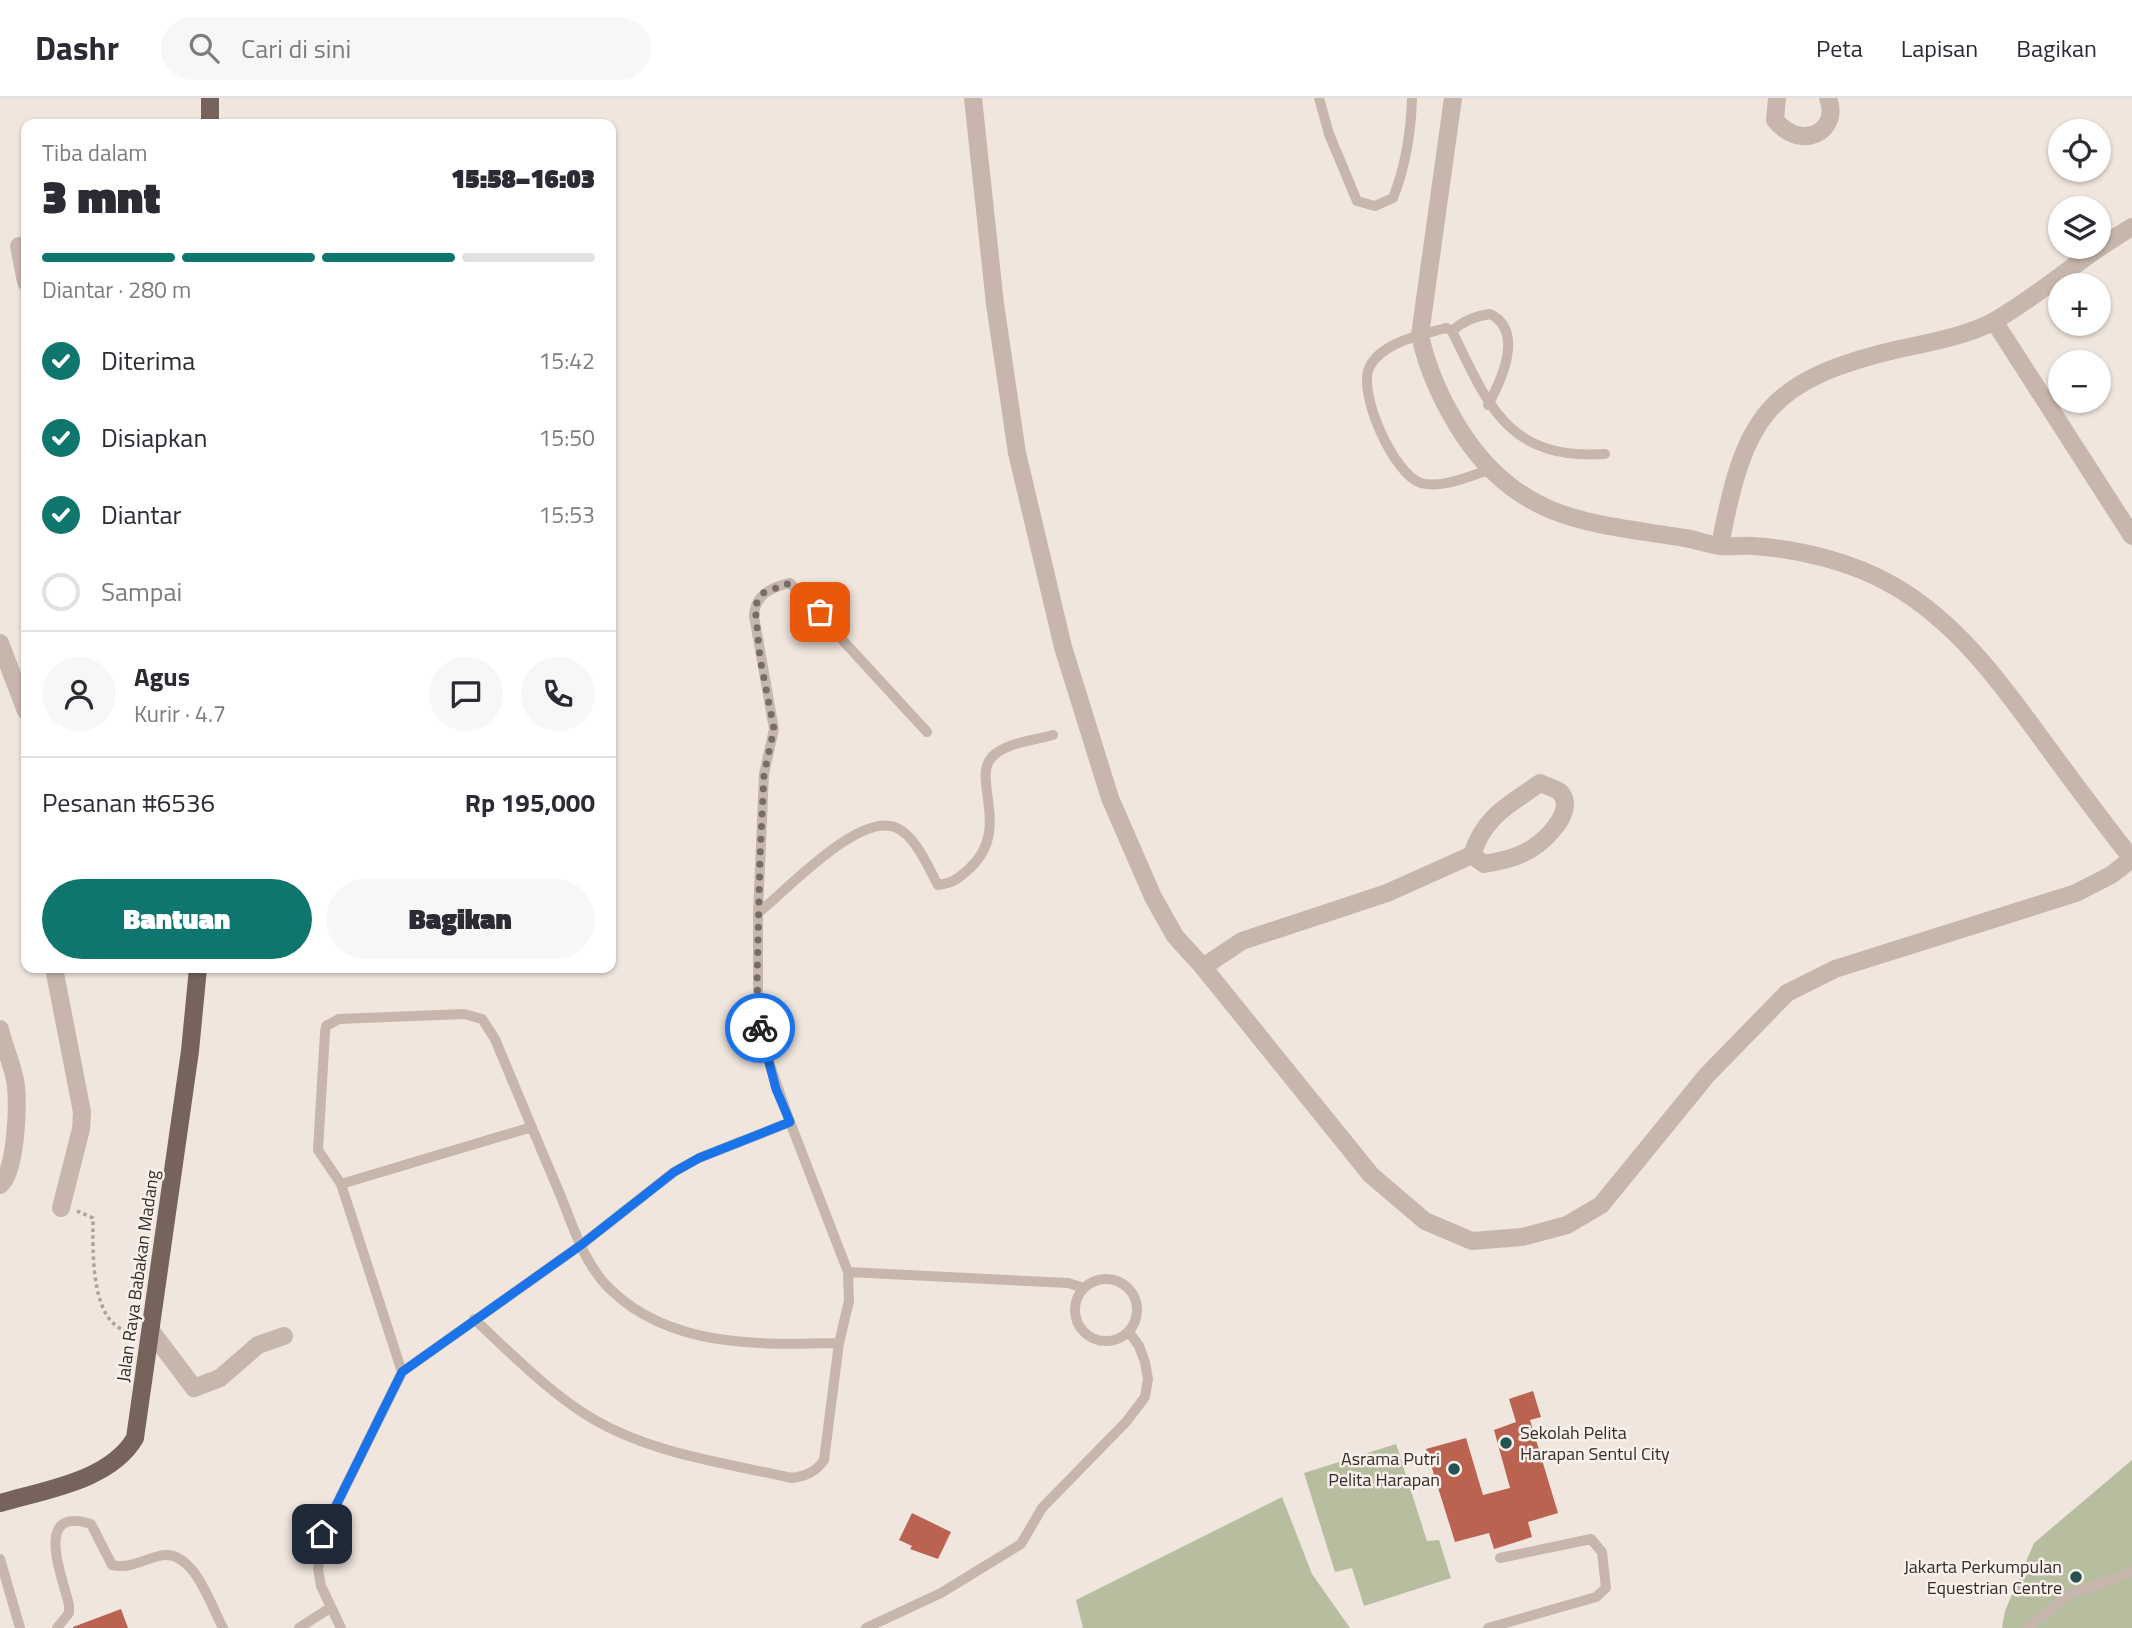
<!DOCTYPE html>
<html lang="id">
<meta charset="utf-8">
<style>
body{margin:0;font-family:"Titillium Web",sans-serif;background:#f7f7f7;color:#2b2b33;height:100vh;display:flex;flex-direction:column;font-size:26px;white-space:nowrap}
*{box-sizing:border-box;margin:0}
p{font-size:23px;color:#7c7c81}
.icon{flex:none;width:38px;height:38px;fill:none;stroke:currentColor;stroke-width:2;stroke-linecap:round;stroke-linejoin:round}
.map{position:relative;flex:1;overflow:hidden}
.side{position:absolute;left:21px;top:21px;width:595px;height:854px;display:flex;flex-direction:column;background:#fff;border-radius:14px;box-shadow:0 2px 5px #0004}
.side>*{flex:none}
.controls{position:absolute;left:2048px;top:21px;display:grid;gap:14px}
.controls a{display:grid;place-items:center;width:63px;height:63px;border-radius:50%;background:#fff;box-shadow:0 2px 5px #0004;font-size:35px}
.pin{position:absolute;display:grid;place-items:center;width:60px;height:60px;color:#fff;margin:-30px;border-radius:14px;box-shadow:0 4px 10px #0006}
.courier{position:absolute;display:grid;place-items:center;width:70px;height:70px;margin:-35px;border:5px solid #1a73e8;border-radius:50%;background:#fff;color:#222;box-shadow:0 2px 9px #0007}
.headline em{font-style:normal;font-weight:800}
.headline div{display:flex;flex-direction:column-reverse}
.headline{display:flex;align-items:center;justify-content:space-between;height:119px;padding:0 21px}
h1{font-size:46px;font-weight:800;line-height:52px}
.bar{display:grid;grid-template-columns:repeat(4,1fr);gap:10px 7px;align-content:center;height:84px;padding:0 21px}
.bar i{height:9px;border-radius:5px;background:#e1e1e2}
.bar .current{background:#0f766e}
.bar p{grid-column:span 4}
.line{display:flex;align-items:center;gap:18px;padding:0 21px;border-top:2px solid #e1e1e2}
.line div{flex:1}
.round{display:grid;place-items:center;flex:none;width:74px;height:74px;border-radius:37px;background:#f7f7f7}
ol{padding:0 21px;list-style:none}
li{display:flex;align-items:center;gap:21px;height:77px}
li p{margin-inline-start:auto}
li .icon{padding:7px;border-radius:50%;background:#0f766e;color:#fff;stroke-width:4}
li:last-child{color:#7c7c81}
li i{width:38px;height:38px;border:4px solid #e1e1e2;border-radius:50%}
.cta{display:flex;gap:14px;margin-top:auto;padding:14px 21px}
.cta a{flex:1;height:80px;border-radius:42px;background:#0f766e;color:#fff;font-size:28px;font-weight:800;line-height:80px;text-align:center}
.cta a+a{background:#f7f7f7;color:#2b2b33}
header{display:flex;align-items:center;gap:42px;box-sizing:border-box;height:98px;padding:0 35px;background:#fff;border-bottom:2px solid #e1e1e2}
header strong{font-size:33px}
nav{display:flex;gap:38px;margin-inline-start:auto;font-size:24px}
.search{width:490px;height:63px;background:#f7f7f7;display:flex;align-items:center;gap:18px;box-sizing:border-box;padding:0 24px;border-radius:38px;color:#7c7c81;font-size:26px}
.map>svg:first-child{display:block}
.green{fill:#b6be9f}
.building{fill:#bb6351}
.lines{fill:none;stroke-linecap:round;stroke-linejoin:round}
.path{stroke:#b3a095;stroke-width:3.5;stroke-dasharray:3.5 3.5;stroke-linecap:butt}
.service{stroke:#c7b6ab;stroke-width:10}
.minor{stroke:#c7b6ab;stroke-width:18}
.primary{stroke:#76635c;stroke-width:18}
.done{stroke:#766d68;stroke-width:7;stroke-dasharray:0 12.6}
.route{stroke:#1a73e8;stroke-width:9}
.poi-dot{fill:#235353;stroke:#f8f0ea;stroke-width:2.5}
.labels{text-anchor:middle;stroke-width:5;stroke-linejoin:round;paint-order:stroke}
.street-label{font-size:18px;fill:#352c29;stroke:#f8f0ea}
.poi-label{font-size:18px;fill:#352c29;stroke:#f8f0ea;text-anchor:end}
</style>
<header>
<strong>Dashr</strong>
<div class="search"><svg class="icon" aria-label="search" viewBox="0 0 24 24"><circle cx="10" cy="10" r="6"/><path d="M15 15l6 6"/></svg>Cari di sini</div>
<nav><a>Peta</a><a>Lapisan</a><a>Bagikan</a></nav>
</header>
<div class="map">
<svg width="2132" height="1530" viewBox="0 0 2132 1530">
<rect width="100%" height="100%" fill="#f0e6de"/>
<path class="green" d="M1396,1346L1427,1443L1439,1442L1451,1480L1364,1508L1352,1470L1335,1474L1304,1375Z
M2132,1362V1530H2002L2005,1513L2034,1445Z
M1282,1399L1312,1476L1350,1530H1083L1076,1502Z"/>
<path class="building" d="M1533,1293L1541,1319L1530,1322L1558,1415L1528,1424L1532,1439L1494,1451L1489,1435L1455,1444L1426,1351L1466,1340L1483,1397L1510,1390L1494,1332L1516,1324L1509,1301Z
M912,1415L951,1434L938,1461L910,1451L912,1448L899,1442Z
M121,1511L128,1530H73V1529Z"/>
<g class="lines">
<path class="path" d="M77,1113L93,1120C93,1150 89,1230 132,1234"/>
<path class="service" d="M1319,0L1329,36L1357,103L1375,108L1393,100C1406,67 1411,36 1412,0
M1452,233C1463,223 1474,218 1490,216C1525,233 1501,283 1488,307
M1489,372C1469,378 1441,391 1421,385C1394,377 1356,293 1370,268C1383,244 1421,237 1446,230L1452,233C1489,309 1508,362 1605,356
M758,815C785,794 860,712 897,730C916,739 928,769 938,787C953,785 958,781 970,770C1012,731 971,681 992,659C1005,645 1035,642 1053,637
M790,1024L848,1174L1068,1185L1084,1190
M341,1086L532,1029
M1075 1212a31 31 0 1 1 62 0a31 31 0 1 1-62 0Z
M474,1221C512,1256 548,1294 593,1321C653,1356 725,1365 792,1380C806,1378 816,1374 824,1362L839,1245L849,1203L848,1174
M402,1274L341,1086L318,1052L325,934L326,928L339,921L464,916L482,921L495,941C516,991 536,1040 557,1089C572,1124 583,1166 611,1192C671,1250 761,1247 839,1245
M0,1461L20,1530
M57,1530L69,1515V1507C63,1480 32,1407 91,1426L112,1467C130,1471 142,1462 159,1458C193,1449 210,1506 223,1530
M299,1530L330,1510
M341,1530L321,1488L318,1471L322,1436L402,1274L581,1147L674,1074L699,1060L790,1024L764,950L758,919V815L764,676L774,631L754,518C755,497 771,489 790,485L927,634
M866,1530L941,1495L1021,1446L1042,1410L1126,1324L1145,1299L1148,1281L1145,1264L1139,1248L1129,1234
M1488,1530L1596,1499L1606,1490L1602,1454L1591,1441L1500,1460
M2027,1530L2070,1496L2132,1474"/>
<path class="minor" d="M973,0L995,206L1017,355L1063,549L1110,700L1153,799L1175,838L1203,869L1371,1077L1425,1123L1472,1143L1522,1139L1567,1127L1601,1107L1707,977L1787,895L1835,871L2076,795L2111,777L2132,761
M1453,0L1420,237C1428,275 1443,306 1464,338C1522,424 1591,425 1685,440C1697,442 1709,447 1721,448C1731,449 1742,447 1753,448C1800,451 1853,464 1894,488C1960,526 2005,591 2049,651C2076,688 2104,725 2132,761
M1777,0L1775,22C1802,55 1841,32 1828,0
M19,148L26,184
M1994,223L2132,438
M1720,448C1744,318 1767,282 1899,251C1927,245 1971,237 1996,222C2043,195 2084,156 2132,129
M0,545L26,613
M1203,869L1242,843L1387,795L1472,757L1484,766C1500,763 1517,760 1531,751C1546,742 1577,712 1560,694C1555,690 1546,688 1540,685C1508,708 1484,718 1472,757
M54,870L82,1014L81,1031L61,1110
M0,931C4,950 14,969 16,988C18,1009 16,1075 0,1087
M151,1233L194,1290L220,1280L258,1247L284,1238"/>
<path class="primary" d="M210,26V0
M0,1405C44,1392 110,1383 135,1340L190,953L198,870"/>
</g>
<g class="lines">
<path class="done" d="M760,930L757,885L760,759L764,676L774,631L760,560L755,508L763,495L790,485L820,514"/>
<path class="route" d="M322,1436L402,1274L581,1147L674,1074L699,1060L790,1024L776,991L760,930"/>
</g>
<g class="poi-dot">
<circle cx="1506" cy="1345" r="7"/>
<circle cx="1454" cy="1371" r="7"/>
<circle cx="2076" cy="1479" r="7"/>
</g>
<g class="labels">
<g class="street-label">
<text transform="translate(138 1178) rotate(-82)" y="6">Jalan Raya Babakan Madang</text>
</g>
<g class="poi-label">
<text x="1520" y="1341" text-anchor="start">Sekolah Pelita<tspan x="1520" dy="21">Harapan Sentul City</tspan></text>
<text x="1440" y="1367">Asrama Putri<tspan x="1440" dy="21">Pelita Harapan</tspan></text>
<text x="2062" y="1475">Jakarta Perkumpulan<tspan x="2062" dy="21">Equestrian Centre</tspan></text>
</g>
</g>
</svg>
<div class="controls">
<a><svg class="icon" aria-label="locate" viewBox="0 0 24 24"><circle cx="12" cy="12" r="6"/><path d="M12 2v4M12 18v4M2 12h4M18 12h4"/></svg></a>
<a><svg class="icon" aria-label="layers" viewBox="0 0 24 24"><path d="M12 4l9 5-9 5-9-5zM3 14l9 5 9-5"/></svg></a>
<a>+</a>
<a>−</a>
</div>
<div class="pin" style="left:820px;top:514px;background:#ea580c"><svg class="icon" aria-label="bag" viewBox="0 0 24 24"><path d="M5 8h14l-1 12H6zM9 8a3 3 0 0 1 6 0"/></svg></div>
<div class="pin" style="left:322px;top:1436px;background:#1f2937"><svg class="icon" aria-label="home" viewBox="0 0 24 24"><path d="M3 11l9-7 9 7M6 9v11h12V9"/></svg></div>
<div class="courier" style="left:760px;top:930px"><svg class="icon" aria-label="bike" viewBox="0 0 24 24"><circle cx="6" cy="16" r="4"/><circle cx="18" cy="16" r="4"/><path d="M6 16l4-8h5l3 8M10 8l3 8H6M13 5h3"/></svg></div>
<section class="side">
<div class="headline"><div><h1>3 mnt</h1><p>Tiba dalam</p></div><em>15:58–16:03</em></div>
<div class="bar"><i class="current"></i><i class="current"></i><i class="current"></i><i></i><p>Diantar · 280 m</p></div>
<ol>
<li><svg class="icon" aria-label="check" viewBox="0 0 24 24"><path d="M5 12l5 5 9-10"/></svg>Diterima<p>15:42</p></li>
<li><svg class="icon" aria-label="check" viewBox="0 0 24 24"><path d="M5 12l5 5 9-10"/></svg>Disiapkan<p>15:50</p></li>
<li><svg class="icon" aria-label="check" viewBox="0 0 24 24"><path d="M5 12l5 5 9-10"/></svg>Diantar<p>15:53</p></li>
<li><i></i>Sampai</li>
</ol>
<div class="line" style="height:126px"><a class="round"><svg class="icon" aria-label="person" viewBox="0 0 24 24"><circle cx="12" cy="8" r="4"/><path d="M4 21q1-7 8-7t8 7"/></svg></a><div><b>Agus</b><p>Kurir · 4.7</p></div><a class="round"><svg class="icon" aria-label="chat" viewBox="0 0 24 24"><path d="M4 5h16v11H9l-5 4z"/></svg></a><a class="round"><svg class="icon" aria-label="phone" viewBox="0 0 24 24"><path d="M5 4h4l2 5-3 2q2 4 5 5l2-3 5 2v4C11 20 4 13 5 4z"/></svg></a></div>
<div class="line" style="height:91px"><div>Pesanan #6536</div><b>Rp 195,000</b></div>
<div class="cta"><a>Bantuan</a><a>Bagikan</a></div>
</section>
</div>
